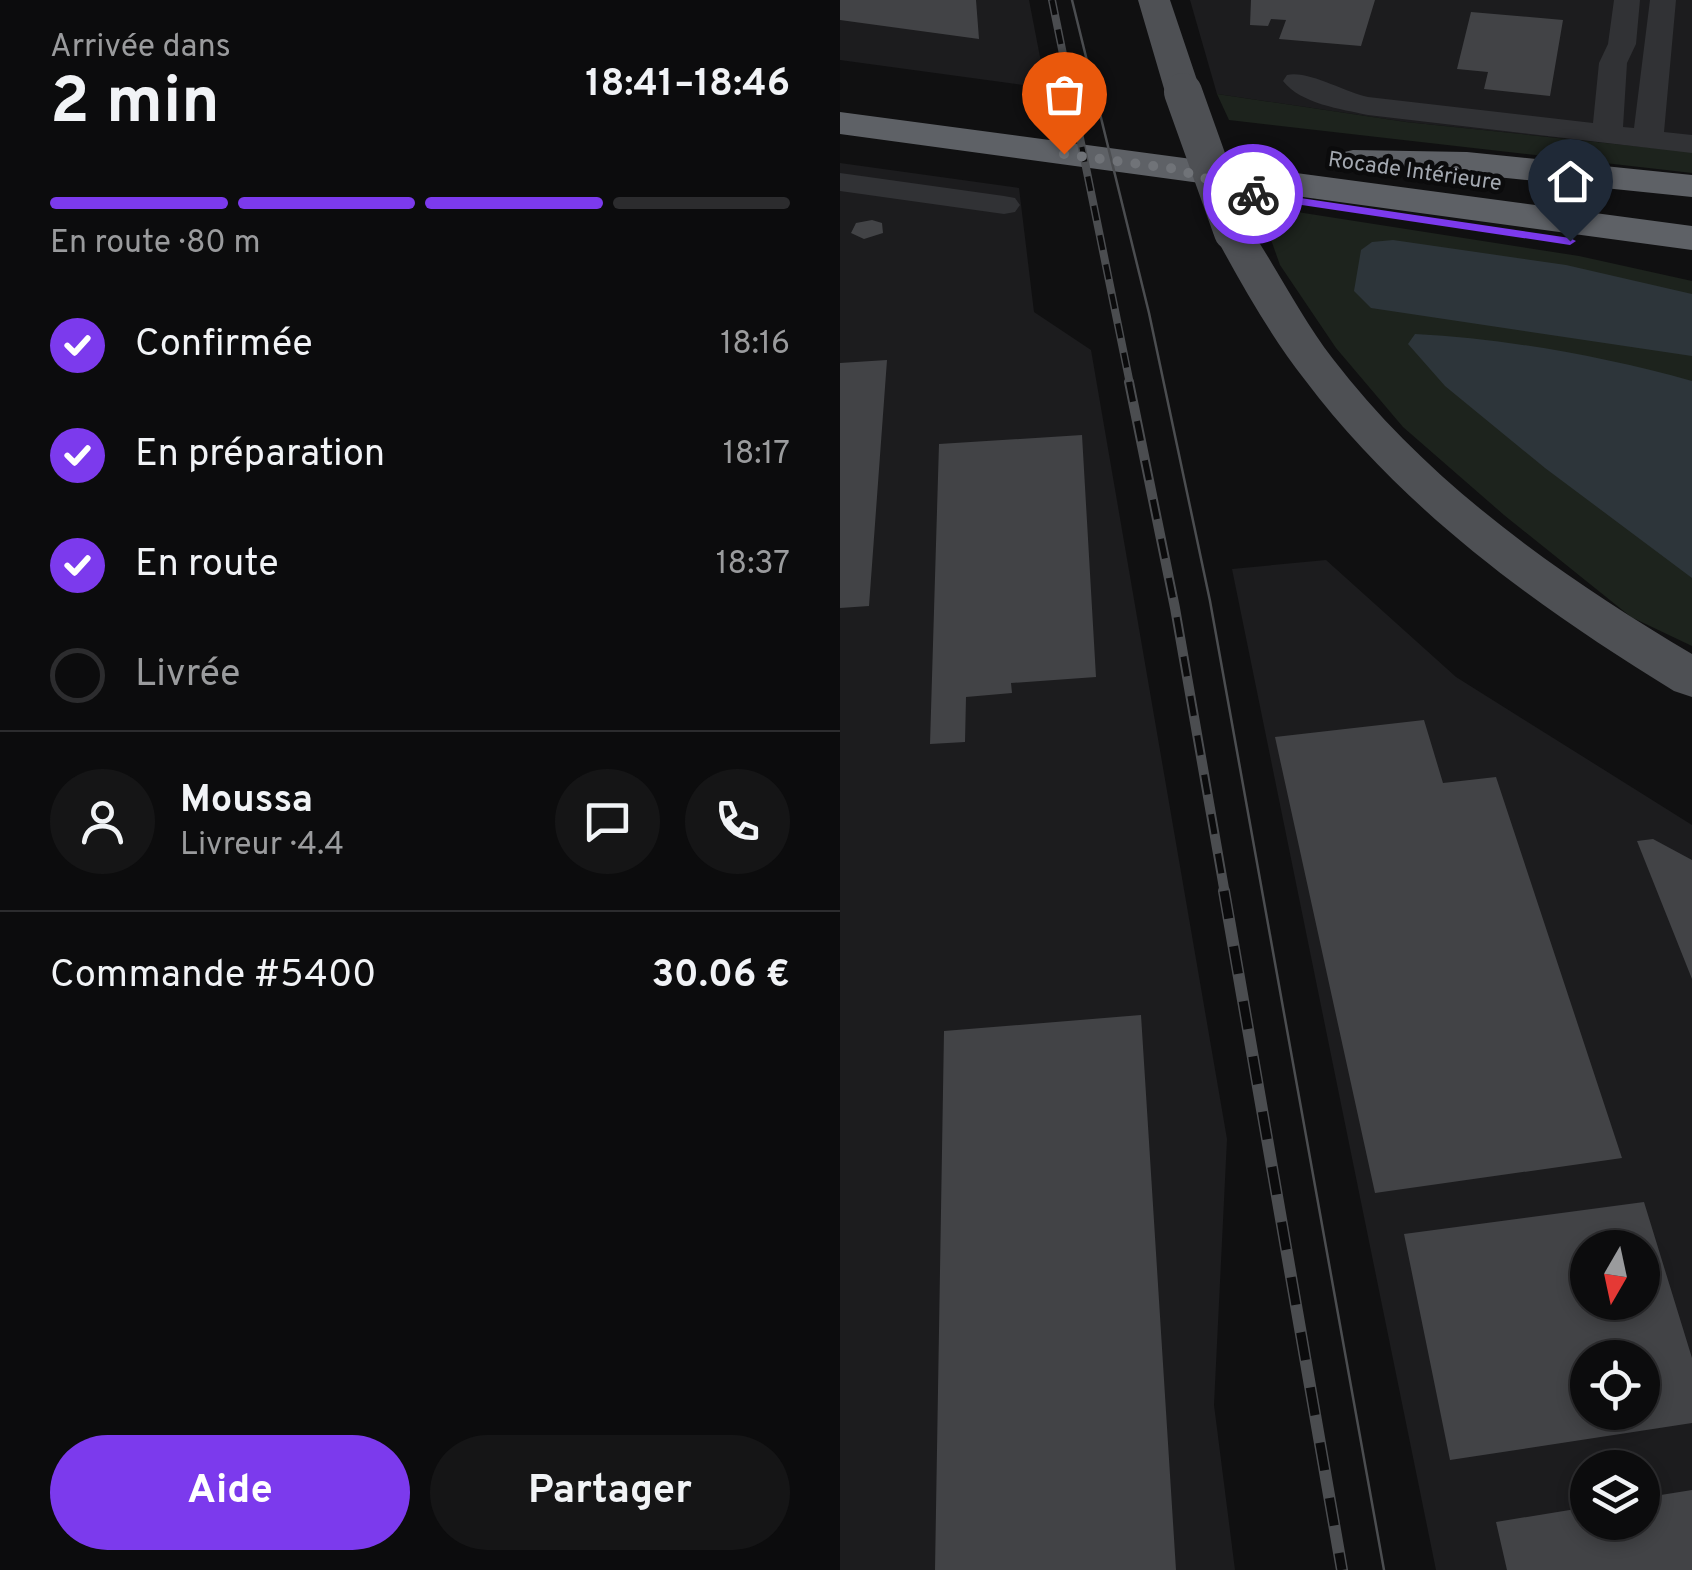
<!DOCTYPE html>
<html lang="fr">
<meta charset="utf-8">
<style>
body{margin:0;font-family:Overpass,sans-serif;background:#151516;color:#f1f3f6;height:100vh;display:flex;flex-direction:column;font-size:38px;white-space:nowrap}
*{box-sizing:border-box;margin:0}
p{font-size:32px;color:#9a9b9d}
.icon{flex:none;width:55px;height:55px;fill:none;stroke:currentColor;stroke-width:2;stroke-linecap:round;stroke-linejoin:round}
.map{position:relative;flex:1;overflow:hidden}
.panel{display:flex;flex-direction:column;background:#0c0c0d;width:840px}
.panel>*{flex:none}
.needle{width:65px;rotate:189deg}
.controls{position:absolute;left:730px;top:1230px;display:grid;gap:20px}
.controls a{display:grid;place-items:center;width:90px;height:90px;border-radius:50%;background:#0c0c0d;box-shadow:0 5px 15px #0003,0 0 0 2px #2c2c2e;font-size:50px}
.pin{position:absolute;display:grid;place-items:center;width:85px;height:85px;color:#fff;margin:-102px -42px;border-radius:50% 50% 50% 0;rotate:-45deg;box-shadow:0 0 10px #0007}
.pin .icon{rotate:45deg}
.courier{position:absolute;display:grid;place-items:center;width:100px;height:100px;margin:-50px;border:8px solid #7c3aed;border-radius:50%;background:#fff;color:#222;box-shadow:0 2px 12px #0007}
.summary em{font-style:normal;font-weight:700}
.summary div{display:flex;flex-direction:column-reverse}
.summary{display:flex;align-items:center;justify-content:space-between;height:170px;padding:0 50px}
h1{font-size:65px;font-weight:700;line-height:75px}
.bar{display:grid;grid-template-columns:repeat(4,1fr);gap:15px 10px;align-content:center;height:120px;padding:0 50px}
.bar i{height:12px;border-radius:8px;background:#2c2c2e}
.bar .on{background:#7c3aed}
.bar p{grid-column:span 4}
.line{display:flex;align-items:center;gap:25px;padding:0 50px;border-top:2px solid #2c2c2e}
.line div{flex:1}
.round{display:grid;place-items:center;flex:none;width:105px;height:105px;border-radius:52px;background:#151516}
ol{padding:0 50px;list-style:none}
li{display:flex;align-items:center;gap:30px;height:110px}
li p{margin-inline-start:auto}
li .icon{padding:10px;border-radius:50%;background:#7c3aed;color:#fff;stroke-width:4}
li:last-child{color:#9a9b9d}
li i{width:55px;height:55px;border:5px solid #2c2c2e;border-radius:50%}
.button{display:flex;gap:20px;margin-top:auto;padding:20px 50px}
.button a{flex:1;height:115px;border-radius:60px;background:#7c3aed;color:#fff;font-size:40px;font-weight:700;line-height:115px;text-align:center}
.button a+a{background:#151516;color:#f1f3f6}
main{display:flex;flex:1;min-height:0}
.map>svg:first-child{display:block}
.built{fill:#1c1c1e;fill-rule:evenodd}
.green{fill:#1d231d}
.water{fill:#2d353a}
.building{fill:#424346;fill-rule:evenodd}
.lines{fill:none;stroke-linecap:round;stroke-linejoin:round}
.minor{fill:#313235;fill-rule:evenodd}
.major{fill:#4e5054;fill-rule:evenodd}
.highway{fill:#5e6166;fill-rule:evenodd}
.tram{stroke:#4b4d50;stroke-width:2.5}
.rail-far2-casing{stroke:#4b4d50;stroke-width:8}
.rail-far1-casing{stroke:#4b4d50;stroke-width:10}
.rail-casing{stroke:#4b4d50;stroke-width:12}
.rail-far2{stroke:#0b0b0c;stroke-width:5;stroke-dasharray:15;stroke-linecap:butt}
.rail-far1{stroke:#0b0b0c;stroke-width:6;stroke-dasharray:20;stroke-linecap:butt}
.rail{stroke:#0b0b0c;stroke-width:9;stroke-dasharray:28;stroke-linecap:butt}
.major-bridge{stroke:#4e5054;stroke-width:38}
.route{fill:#7c3aed}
.done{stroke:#707378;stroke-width:10;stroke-dasharray:0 18}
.labels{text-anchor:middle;stroke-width:9;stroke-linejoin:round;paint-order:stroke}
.far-street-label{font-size:22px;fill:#a3a8b0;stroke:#0b0b0c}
</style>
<main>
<section class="panel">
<div class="summary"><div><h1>2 min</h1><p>Arrivée dans</p></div><em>18:41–18:46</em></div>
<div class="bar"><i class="on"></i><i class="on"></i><i class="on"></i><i></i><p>En route · 80 m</p></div>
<ol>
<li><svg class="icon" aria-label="check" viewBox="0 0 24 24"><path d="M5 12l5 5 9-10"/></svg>Confirmée<p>18:16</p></li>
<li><svg class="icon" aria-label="check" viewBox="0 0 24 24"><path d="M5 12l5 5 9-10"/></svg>En préparation<p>18:17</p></li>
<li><svg class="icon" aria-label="check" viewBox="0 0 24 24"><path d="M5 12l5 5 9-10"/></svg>En route<p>18:37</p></li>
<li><i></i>Livrée</li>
</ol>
<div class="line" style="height:180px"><a class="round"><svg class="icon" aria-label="person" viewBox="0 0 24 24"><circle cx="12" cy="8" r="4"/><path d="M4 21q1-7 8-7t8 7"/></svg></a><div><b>Moussa</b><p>Livreur · 4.4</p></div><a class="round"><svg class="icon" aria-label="chat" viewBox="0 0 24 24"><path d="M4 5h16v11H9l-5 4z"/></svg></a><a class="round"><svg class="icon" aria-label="phone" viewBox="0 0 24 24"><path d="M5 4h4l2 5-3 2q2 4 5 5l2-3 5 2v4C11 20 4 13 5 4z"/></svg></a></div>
<div class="line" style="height:130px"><div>Commande #5400</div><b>30.06 €</b></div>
<div class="button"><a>Aide</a><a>Partager</a></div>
</section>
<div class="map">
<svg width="852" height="1570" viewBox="0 0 852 1570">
<rect width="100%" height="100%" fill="#101011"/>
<path class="built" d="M0,0H189L206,88L0,60Z
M350,0H852V152L566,122L377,94Z
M0,163L179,188L194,312L251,350L387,1139L374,1405L395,1570H0Z
M486,560L616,677L852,825V1570H596L392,569ZM748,1248H802V1302H748ZM748,1358H802V1412H748ZM748,1468H802V1522H748Z"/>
<path class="green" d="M377,94L566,122L852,152V173L389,120Z
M419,206L739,256L852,281V646L791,617L664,515L563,427L496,348L440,265Z"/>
<path class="water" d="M553,240L726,265L852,294V356L531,308L514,291L521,250L532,242Z
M575,334C668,339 762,356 852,381V578L705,468L605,386L568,344Z"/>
<path class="building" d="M0,0H136L139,39L0,20Z
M411,0H535L521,46L439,39L446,20L431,19L428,26L410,25Z
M631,12L723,20L710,96L644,89L648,72L617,69Z
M32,220L42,223L43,233L24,239L11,233L16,223Z
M47,360L29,606L0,608V363Z
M242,435L256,677L171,683L172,693L126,697L125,742L90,744L99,444Z
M584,720L603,783L656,777L782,1158L535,1193L435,737Z
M813,839L852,860V979L797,841Z
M301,1015L336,1570H95L104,1031Z
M804,1202L852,1358V1423L610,1460L564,1234ZM748,1248H802V1302H748ZM748,1358H802V1412H748Z
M852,1490V1570H667L656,1522L748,1507V1522H802V1498Z"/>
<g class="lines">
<path class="minor" d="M774,0H800L796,44L787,63L783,127L794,128L810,0H836L824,132L852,135V153L528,115C501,109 461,104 443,81L447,75C468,70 504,92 528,97L753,123L759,63L768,44Z
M0,173L164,196L175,198L180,205L175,212L164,214L0,191Z"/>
<path class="major" d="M298,0H330L361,92L356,100L343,103L330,100L325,92Z
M393,220L407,224C437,268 460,316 493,359C588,483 719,575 852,654V697L834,691C696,606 564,511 465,380C429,334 401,283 373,232L379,224Z"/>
<path class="highway" d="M0,112L852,226V250L0,134Z
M513,150L627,152L852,175V197L627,174L500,169L494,161L500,153Z"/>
<path class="tram" d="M232,0L309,313L370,601L544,1570"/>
<g class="rail-far2-casing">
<path id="rail-far2" d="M212,0L290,384"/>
</g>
<g class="rail-far1-casing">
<path id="rail-far1" d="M289,382L335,608L385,894"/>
</g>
<g class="rail-casing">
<path id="rail" d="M384,891L502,1570"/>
</g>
<use href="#rail-far2" class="rail-far2"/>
<use href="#rail-far1" class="rail-far1"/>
<use href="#rail" class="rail"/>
<path class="major-bridge" d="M343,92L393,232"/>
</g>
<path class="route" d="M413,191L730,238L736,241L730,245L409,197Z"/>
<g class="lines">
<path class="done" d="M224,154L336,169L413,194"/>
</g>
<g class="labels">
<g class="far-street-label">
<text transform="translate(575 170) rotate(8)" y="8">Rocade Intérieure</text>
</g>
</g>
</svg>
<div class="controls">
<a><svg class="needle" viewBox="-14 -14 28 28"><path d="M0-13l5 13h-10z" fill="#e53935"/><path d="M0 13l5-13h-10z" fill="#9a9b9d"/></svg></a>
<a><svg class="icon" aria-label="locate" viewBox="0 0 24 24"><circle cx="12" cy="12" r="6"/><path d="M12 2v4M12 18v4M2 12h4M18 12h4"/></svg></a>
<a><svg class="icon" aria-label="layers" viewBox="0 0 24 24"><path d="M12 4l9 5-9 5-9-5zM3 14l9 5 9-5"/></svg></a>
</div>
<div class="pin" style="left:224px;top:154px;background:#ea580c"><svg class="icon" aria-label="bag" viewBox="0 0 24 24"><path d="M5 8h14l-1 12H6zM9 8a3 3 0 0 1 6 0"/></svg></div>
<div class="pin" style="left:730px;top:241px;background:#1f2937"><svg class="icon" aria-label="home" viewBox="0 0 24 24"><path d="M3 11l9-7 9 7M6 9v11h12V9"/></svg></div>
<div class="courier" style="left:413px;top:194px"><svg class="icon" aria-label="bike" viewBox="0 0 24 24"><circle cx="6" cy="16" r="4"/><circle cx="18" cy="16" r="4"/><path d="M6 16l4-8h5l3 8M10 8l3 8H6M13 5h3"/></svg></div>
</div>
</main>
